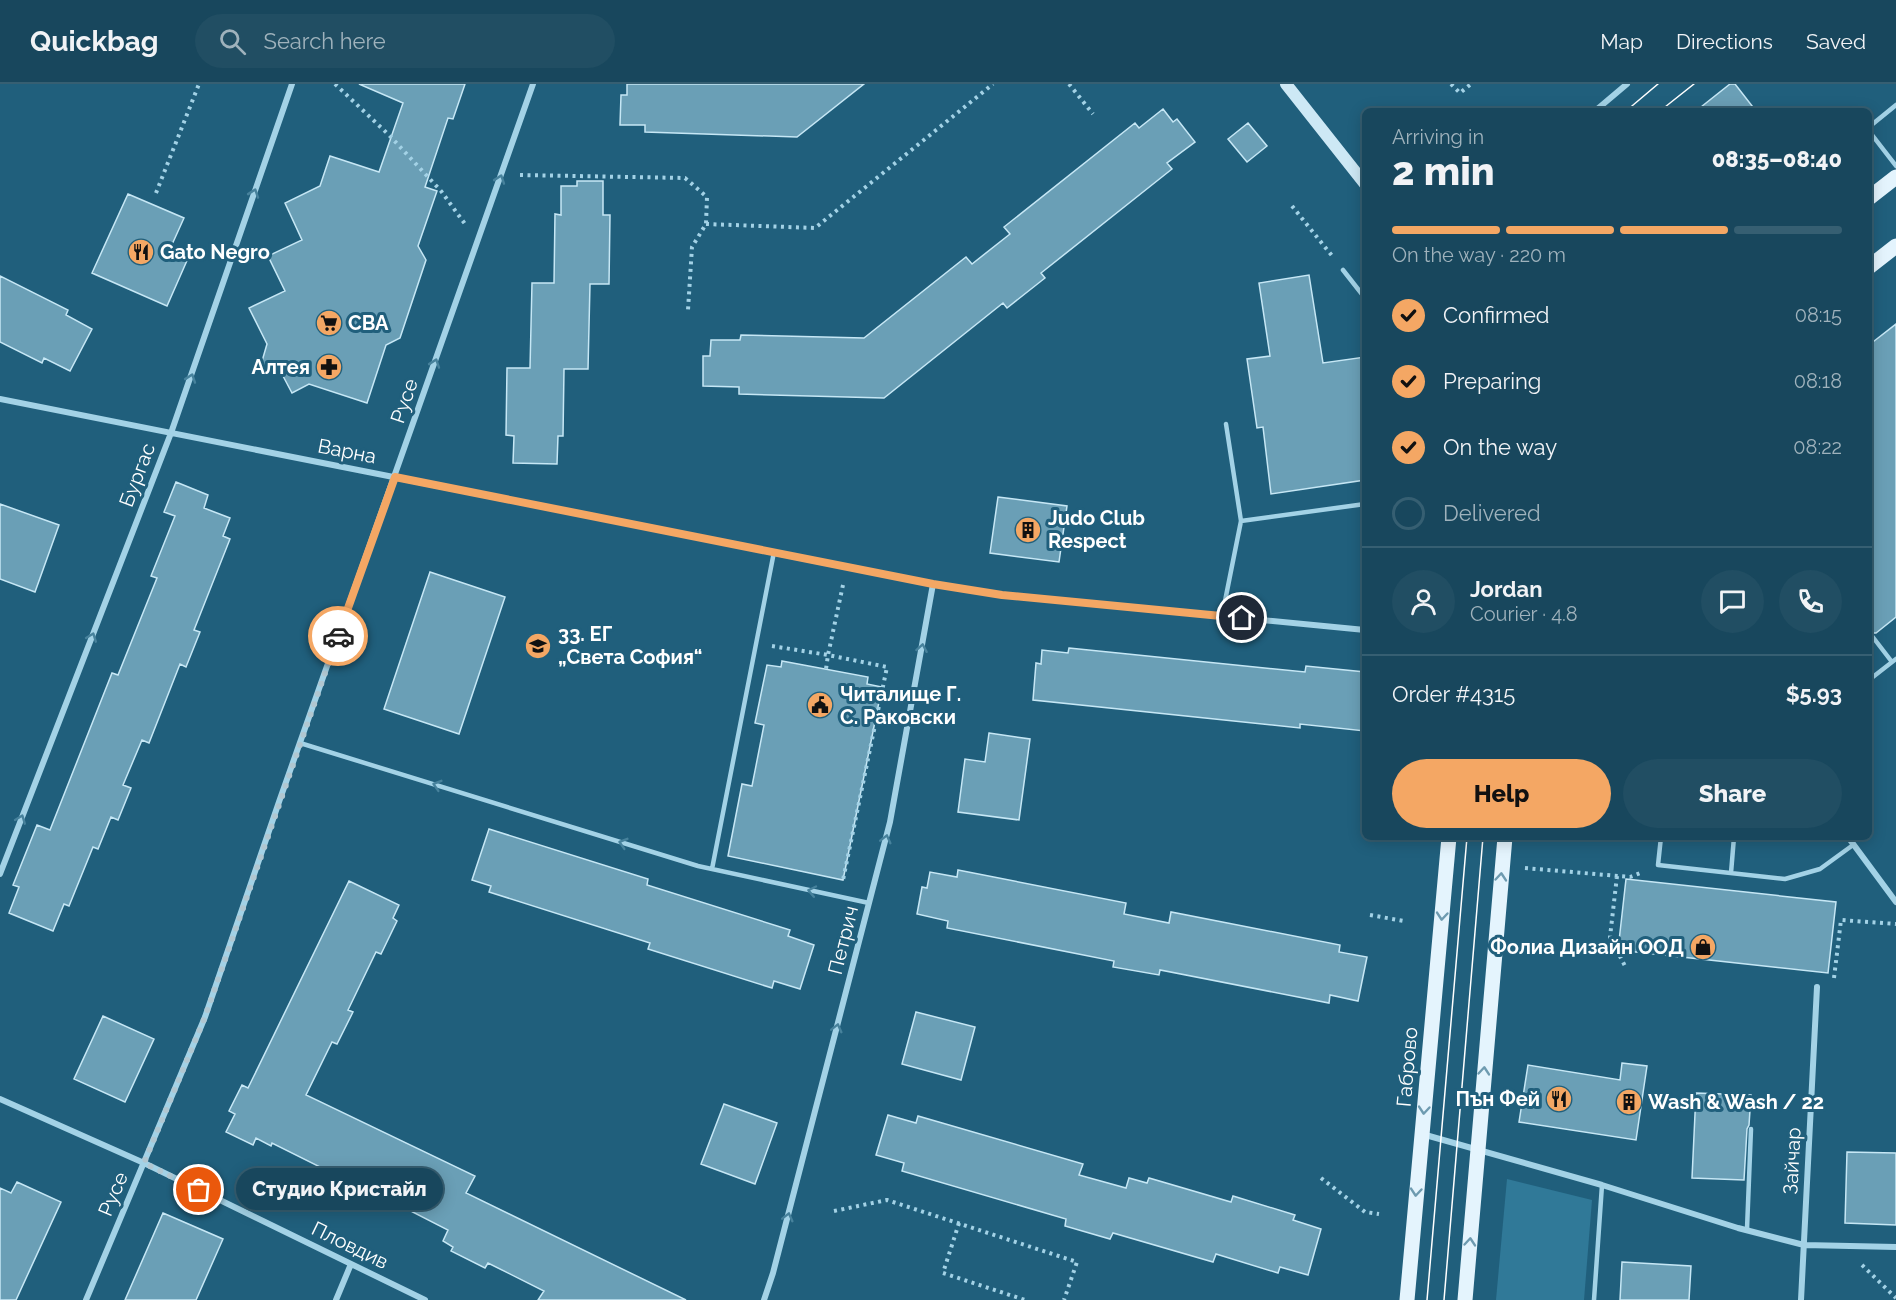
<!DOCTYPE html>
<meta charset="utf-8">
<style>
body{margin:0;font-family:Raleway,sans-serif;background:#214e63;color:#f1f3f6;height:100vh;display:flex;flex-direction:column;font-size:22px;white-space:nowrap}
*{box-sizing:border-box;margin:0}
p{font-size:20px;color:#9fb2bc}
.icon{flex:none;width:33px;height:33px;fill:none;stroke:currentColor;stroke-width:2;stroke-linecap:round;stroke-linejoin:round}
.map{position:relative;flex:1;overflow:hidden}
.drawer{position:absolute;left:1362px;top:24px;width:510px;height:732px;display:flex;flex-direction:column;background:#18475d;border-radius:9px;box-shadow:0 3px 15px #0003,0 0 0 2px #365f72}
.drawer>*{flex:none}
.pin{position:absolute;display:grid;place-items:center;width:51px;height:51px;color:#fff;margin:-26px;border:3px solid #fff;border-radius:50%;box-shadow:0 2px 6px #0007}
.courier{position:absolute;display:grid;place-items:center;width:60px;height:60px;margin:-30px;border:4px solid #f4a764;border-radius:50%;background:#fff;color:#222;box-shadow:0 2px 8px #0007}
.bubble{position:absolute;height:42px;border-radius:21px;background:#18475d;box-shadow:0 3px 15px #0003,0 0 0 2px #365f72;font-size:20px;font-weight:800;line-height:42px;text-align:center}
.headline em{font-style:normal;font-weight:800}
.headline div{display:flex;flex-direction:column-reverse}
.headline{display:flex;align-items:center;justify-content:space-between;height:102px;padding:0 30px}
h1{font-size:39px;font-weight:800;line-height:45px}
.bar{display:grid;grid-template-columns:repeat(4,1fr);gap:9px 6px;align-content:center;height:72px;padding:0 30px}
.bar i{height:8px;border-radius:4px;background:#365f72}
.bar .active{background:#f4a764}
.bar p{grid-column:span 4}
.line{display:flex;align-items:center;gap:15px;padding:0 30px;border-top:2px solid #365f72}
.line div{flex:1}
.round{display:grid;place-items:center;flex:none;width:63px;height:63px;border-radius:32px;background:#214e63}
ol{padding:0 30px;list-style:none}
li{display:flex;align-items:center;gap:18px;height:66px}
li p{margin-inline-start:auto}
li .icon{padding:6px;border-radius:50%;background:#f4a764;color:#111;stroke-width:4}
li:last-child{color:#9fb2bc}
li i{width:33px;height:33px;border:3px solid #365f72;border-radius:50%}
.button{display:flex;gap:12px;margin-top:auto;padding:12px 30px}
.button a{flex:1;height:69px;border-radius:36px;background:#f4a764;color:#111;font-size:24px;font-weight:800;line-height:69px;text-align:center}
.button a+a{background:#214e63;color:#f1f3f6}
header{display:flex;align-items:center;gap:36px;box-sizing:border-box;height:84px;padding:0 30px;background:#18475d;border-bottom:2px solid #365f72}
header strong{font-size:28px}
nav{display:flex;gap:33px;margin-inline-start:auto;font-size:21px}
.search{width:420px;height:54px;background:#214e63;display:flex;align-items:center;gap:15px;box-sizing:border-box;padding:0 21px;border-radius:33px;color:#9fb2bc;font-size:22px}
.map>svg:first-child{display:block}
.green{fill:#307998}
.building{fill:#6a9fb6;stroke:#c6e7f5;stroke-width:1.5}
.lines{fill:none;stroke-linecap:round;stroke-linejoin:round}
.path{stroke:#a3d2e6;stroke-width:4;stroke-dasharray:3 4.5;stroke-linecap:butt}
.lane{stroke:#a3d2e6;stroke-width:4.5}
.street{stroke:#a3d2e6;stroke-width:6}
.secondary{stroke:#cde8f5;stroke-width:12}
.primary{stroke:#e4f4fd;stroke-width:15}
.tram{stroke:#fff;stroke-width:1.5}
.oneway{stroke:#47829c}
.oneway2{stroke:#6e9bb0}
.done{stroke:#b1c7d1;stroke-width:6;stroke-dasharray:0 10.8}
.route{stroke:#f4a764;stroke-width:8}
.labels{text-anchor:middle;stroke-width:6;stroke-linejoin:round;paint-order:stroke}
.poi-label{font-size:20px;font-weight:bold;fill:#fff;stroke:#205f7c;text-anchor:start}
.street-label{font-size:20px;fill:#fff;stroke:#205f7c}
</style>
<header>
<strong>Quickbag</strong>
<div class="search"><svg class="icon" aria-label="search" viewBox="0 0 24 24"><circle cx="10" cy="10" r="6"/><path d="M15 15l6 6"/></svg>Search here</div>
<nav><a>Map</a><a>Directions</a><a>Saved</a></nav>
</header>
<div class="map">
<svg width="1896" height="1216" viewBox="0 0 1896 1216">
<rect width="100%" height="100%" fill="#205f7c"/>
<path class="green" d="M1507,1095L1592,1116L1584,1216H1496Z"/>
<path class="building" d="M359,0H465L453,35L448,34L425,103L437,107L418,162L426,176L400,254L386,261L367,319L309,300L292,309L283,292L260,284L267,260L249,224L285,207L268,172L302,156L285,119L320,102L330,72L379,88L403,19Z
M627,0H864L797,53L645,48V41H620L621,11H627Z
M1730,0H1735L1756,27H1696Z
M1163,25L1173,38L1177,35L1195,58L1167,79L1172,85L1041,189L1045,194L1007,224L1003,219L884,314L739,310V303L703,302V272H710L711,256H740L741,251L864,254L966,173L972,180L1010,150L1004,143L1135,39L1139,44Z
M1248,39L1267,62L1247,78L1228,55Z
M577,97H603V131H610L609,200H590L588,285H564L563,352H558L557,380L513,379L514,352L506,351L507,284H530L532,199H554L555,130L561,131V102H577Z
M128,110L184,134L170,165L189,172L167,222L92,189Z
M1309,191L1323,279L1365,273V396L1271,410L1263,343L1257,344L1247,275L1270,272L1259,199Z
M0,192L68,226L66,231L92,245L70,287L44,274L42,279L0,258Z
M1896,240V533L1876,549H1869V261Z
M176,398L208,411L204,424L230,434L223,452L230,455L194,546L200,548L186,583L180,580L149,659L142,656L123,701L131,704L118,736L111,733L98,765L93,763L69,822L64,820L53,847L9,829L19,803L13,801L37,741L50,746L112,589L118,591L157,494L151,492L175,432L164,428Z
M998,413L1067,422L1059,478L990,469Z
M0,420L59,441L35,508L0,495Z
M430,488L505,513L459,650L384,625Z
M1069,564L1305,588L1306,582L1365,588V647L1300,640V644L1033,616L1036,579L1041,580L1042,566L1068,569Z
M782,577L868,593L867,600L882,603L843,796L728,772L742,700L752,702L764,641L755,639L767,581L781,583Z
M989,649L1030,655L1019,736L958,728L965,675L985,678Z
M489,745L648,795L647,801L790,846L788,852L814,861L800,905L774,897L772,904L648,865L650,859L489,808L491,802L472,796Z
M958,786L1126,819L1124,830L1169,839L1171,828L1340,861L1339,868L1367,873L1358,917L1330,911L1329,919L1160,886L1159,891L1113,883L1114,877L947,844L948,837L917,830L922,803L927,804L930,788L957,793Z
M1626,795L1836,818L1828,889L1618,866Z
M349,797L399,821L393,834L397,837L381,870L376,868L348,926L353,928L337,960L332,958L306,1011L475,1092L466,1109L686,1216H538L544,1207L488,1179L485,1184L451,1167L453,1163L443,1157L448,1146L393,1118L395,1114L344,1089L342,1094L272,1059L271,1062L256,1054L253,1061L226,1048L235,1030L229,1027L242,1001L248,1004Z
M916,928L975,943L961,996L902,980Z
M103,932L154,955L125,1018L74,995Z
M1622,979L1647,982L1636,1056L1519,1038L1528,981L1620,996Z
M1696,1009L1751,1011L1749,1041L1747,1045L1744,1096L1692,1094Z
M724,1020L777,1039L755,1100L701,1080Z
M888,1031L916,1039L918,1032L1083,1080L1079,1091L1126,1104L1129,1094L1147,1099L1149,1094L1231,1118L1233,1112L1295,1131L1293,1136L1321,1145L1308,1191L1280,1183L1278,1189L1216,1170L1213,1178L1113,1149L1110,1155L1065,1142L1066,1135L902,1087L904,1079L876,1071Z
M1847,1068L1896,1069V1141L1845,1139Z
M17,1098L61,1118L16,1216H0V1104L11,1109Z
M163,1129L223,1155L196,1216H125Z
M1622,1178L1691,1182L1689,1216H1620Z"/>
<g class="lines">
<path class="path" d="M335,0L389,51L441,107L465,140
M1069,0L1093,30
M1451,0L1460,9L1471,0
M520,91L685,94L707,113L706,140L692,163L688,226
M156,109L199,0
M1292,122L1333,173
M706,140L815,144L993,0
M843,501L828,571L887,583L843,796
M772,562L828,571L826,585
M1525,784L1630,793L1643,788
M1617,792L1610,853L1625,882
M1370,831L1404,837
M1834,894L1841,836L1896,840
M1321,1094L1365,1128L1379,1130
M834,1127L887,1116L1077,1178L1064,1216
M959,1139L943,1189L1025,1216
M1862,1181L1896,1214"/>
<path class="lane" d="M1869,43L1896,21
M1869,47L1896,82
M1343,186L1365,214
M1226,340L1241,437
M1222,532L1241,437L1365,420
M1872,552L1892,578
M1869,596L1896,575
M300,659L698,782L869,819
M1661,753L1658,781L1785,795L1820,785L1853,761
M712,785L774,468
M1731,789L1734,753
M1747,1145L1751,1045
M1594,1216L1602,1101"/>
<path class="street" d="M1595,27L1627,0
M0,315L933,500L1002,511L1365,546
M1848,753L1896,818
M0,790L171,349L292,0
M0,1015L144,1079L425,1216
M1422,1050L1602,1101L1738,1144L1804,1161L1896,1163
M86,1216L205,933L280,715L533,0
M336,1216L351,1180
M764,1216L773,1189L890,738L933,500
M1801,1216L1817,903"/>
<path class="secondary" d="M1286,0L1365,100"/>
<path class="primary" d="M1869,114L1896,93
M1869,183L1896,162
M1407,1216L1449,753
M1465,1216L1505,753"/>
<path class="tram" d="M1626,27L1658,0
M1660,27L1694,0
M1427,1216L1467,753
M1444,1216L1483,753"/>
</g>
<defs><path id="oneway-chevron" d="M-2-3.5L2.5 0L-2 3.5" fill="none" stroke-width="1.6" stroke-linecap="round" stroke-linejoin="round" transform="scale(1.5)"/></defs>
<g class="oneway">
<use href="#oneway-chevron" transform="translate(500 95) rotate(-71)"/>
<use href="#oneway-chevron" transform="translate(254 109) rotate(-71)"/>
<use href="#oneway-chevron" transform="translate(435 279) rotate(-71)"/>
<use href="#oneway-chevron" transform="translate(191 294) rotate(-71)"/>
<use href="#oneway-chevron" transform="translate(92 553) rotate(-69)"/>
<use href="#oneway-chevron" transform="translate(922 564) rotate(-80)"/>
<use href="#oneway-chevron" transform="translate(437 701) rotate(-163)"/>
<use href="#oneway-chevron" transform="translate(21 735) rotate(-69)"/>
<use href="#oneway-chevron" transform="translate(886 755) rotate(-76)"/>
<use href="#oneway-chevron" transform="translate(623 759) rotate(-163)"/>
<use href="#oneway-chevron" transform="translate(812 807) rotate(-168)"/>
<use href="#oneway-chevron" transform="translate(837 944) rotate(-76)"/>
<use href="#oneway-chevron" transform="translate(788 1133) rotate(-76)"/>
</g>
<g class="oneway2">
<use href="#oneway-chevron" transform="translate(1501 793) rotate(-85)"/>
<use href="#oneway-chevron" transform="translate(1442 832) rotate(95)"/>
<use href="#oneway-chevron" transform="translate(1484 987) rotate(-85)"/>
<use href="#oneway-chevron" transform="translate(1424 1026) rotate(95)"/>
<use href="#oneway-chevron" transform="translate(1416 1108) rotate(95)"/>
<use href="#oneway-chevron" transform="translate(1470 1158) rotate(-85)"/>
</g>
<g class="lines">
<path class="done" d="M199,1106L144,1079L205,933L338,552"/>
<path class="route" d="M338,552L395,393L933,500L1002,511L1242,534"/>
</g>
<defs>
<g id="restaurant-disc" transform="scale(1.35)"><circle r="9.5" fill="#f4a764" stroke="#205f7c"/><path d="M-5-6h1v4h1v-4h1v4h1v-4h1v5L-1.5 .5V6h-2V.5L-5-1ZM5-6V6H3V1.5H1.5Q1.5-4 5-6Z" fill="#111"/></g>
<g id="supermarket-disc" transform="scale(1.35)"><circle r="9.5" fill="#f4a764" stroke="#205f7c"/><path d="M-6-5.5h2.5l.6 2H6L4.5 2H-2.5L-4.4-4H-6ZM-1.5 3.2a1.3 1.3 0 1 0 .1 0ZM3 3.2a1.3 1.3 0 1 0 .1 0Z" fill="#111"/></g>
<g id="pharmacy-disc" transform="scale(1.35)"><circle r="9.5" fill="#f4a764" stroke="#205f7c"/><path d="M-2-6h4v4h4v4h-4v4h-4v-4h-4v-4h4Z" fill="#111"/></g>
<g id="building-disc" transform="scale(1.35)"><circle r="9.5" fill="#f4a764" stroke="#205f7c"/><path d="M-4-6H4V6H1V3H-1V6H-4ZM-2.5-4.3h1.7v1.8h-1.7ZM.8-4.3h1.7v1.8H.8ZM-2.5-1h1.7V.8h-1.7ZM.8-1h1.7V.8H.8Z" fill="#111"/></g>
<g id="school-disc" transform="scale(1.35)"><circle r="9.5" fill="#f4a764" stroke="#205f7c"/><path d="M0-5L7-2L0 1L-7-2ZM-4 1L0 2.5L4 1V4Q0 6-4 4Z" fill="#111"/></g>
<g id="civic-disc" transform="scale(1.35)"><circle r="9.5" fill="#f4a764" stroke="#205f7c"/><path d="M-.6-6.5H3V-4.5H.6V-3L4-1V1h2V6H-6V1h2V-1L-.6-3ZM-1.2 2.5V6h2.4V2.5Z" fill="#111"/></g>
<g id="shop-disc" transform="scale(1.35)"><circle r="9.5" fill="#f4a764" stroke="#205f7c"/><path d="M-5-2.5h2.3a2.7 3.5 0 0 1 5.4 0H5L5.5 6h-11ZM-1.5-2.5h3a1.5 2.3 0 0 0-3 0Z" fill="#111"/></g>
</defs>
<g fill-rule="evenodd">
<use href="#restaurant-disc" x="141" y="168"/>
<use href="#supermarket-disc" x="329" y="239"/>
<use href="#pharmacy-disc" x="329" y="283"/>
<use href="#building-disc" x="1028" y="446"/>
<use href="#school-disc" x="538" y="562"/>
<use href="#civic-disc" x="820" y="621"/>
<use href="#shop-disc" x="1703" y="863"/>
<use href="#restaurant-disc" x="1559" y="1015"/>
<use href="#building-disc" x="1629" y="1018"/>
</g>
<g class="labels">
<g class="poi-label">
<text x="160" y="175">Gato Negro</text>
<text x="348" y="246">CBA</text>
<text x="310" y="290" text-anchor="end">Алтея</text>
<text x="1048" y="441">Judo Club<tspan x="1048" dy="23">Respect</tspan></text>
<text x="558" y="557">33. ЕГ<tspan x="558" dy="23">„Света София“</tspan></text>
<text x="840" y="617">Читалище Г.<tspan x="840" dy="23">С. Раковски</tspan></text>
<text x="1684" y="870" text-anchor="end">Фолиа Дизайн ООД</text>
<text x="1540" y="1022" text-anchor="end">Пън Фей</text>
<text x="1648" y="1025">Wash &amp; Wash / 22</text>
</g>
<g class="street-label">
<text transform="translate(404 317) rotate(-71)" y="7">Русе</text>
<text transform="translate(347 367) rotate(11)" y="7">Варна</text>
<text transform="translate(137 391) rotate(-69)" y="7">Бургас</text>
<text transform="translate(843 856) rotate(-76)" y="7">Петрич</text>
<text transform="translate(1407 983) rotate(-85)" y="7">Габрово</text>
<text transform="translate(1792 1077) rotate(-87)" y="7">Зайчар</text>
<text transform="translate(113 1110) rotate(-67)" y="7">Русе</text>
<text transform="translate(350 1161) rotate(26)" y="7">Пловдив</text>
</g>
</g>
</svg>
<div class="pin" style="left:199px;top:1106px;background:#ea580c"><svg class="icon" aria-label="bag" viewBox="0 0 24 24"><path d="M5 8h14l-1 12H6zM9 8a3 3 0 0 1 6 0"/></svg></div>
<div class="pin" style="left:1242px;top:534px;background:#1f2937"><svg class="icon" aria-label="home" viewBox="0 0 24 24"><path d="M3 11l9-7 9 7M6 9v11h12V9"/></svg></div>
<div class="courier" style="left:338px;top:552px"><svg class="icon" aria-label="car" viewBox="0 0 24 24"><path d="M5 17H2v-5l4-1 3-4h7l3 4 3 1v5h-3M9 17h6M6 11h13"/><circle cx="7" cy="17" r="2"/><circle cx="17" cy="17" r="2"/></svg></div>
<div class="bubble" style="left:236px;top:1084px;width:207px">Студио Кристайл</div>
<section class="drawer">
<div class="headline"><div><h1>2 min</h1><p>Arriving in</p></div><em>08:35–08:40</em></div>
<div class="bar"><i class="active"></i><i class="active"></i><i class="active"></i><i></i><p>On the way · 220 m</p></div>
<ol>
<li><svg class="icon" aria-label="check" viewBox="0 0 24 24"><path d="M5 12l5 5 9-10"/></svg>Confirmed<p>08:15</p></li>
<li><svg class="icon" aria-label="check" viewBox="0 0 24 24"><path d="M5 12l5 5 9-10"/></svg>Preparing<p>08:18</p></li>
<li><svg class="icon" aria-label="check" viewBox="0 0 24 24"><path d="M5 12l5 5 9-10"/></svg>On the way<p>08:22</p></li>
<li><i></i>Delivered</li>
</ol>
<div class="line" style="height:108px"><a class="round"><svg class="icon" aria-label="person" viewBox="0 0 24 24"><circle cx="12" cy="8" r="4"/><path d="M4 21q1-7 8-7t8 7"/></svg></a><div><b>Jordan</b><p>Courier · 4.8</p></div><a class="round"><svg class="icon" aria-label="chat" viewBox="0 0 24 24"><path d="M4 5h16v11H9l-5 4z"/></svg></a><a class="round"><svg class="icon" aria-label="phone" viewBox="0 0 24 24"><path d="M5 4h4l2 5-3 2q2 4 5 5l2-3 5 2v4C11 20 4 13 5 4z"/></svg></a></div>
<div class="line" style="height:78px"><div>Order #4315</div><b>$5.93</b></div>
<div class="button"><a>Help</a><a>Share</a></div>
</section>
</div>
